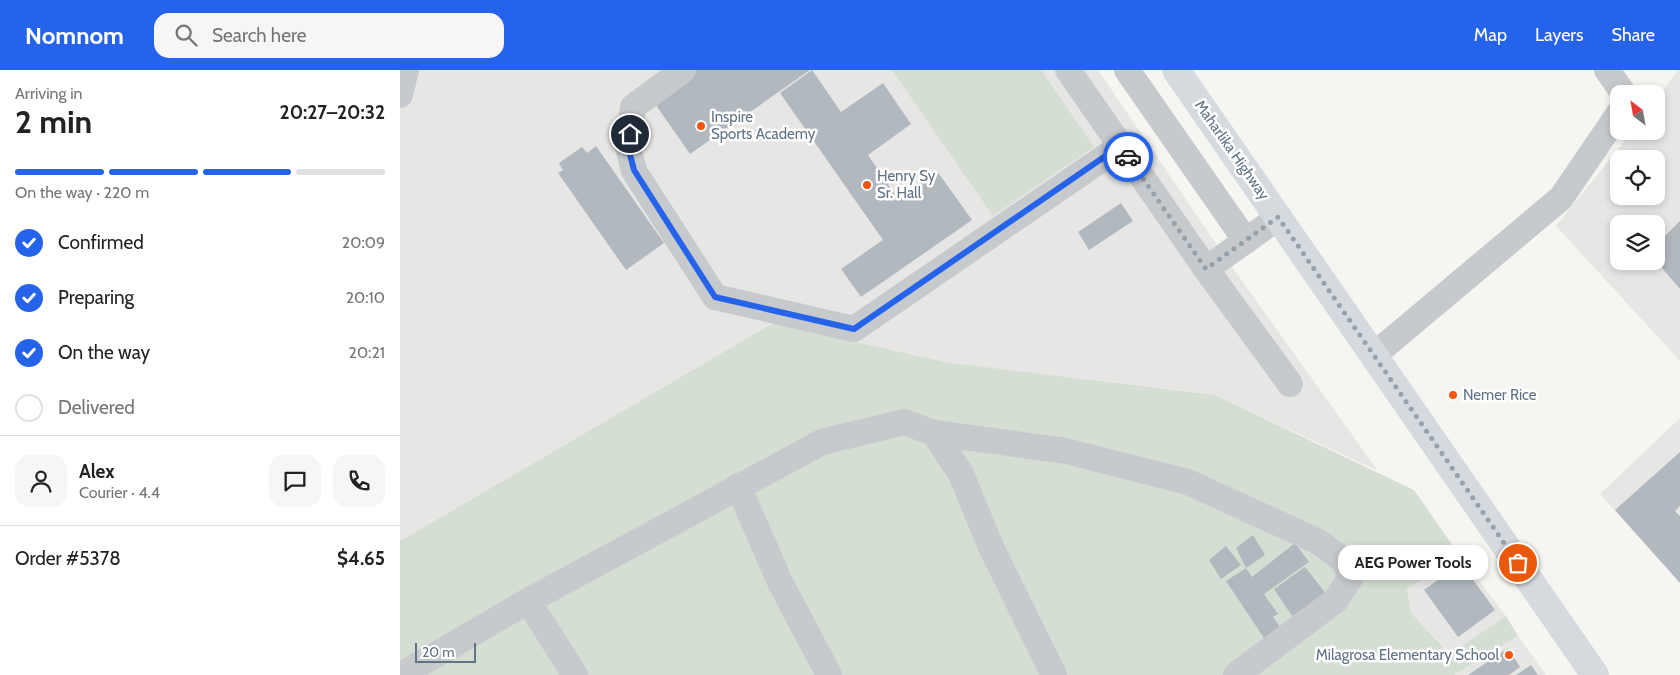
<!DOCTYPE html>
<meta charset="utf-8">
<style>
body{margin:0;font-family:Cabin,sans-serif;background:#f6f6f6;color:#222;height:100vh;display:flex;flex-direction:column;font-size:19px;white-space:nowrap}
*{box-sizing:border-box;margin:0}
p{font-size:16px;color:#767676}
.icon{flex:none;width:28px;height:28px;fill:none;stroke:currentColor;stroke-width:2;stroke-linecap:round;stroke-linejoin:round}
.map{position:relative;flex:1;overflow:hidden}
.drawer{display:flex;flex-direction:column;background:#fff;width:400px}
.drawer>*{flex:none}
.needle{width:32px;rotate:329deg}
.tools{position:absolute;left:1210px;top:15px;display:grid;gap:10px}
.tools a{display:grid;place-items:center;width:55px;height:55px;border-radius:10px;background:#fff;box-shadow:0 2px 8px #0003;font-size:25px}
.scale{position:absolute;left:15px;bottom:12px;width:61px;box-sizing:border-box;padding-left:5px;border:2px solid #617385;border-top:0;font-size:14px;line-height:18px;white-space:nowrap;color:#617385;-webkit-text-stroke:4px #fff;paint-order:stroke}
.pin{position:absolute;display:grid;place-items:center;width:42px;height:42px;color:#fff;margin:-21px;border:2px solid #fff;border-radius:50%;box-shadow:0 1px 5px #0007}
.courier{position:absolute;display:grid;place-items:center;width:50px;height:50px;margin:-25px;border:4px solid #2563eb;border-radius:50%;background:#fff;color:#222;box-shadow:0 1px 6px #0007}
.bubble{position:absolute;height:35px;border-radius:15px;background:#fff;box-shadow:0 2px 8px #0003;font-size:16px;font-weight:700;line-height:35px;text-align:center}
.headline em{font-style:normal;font-weight:700}
.headline div{display:flex;flex-direction:column-reverse}
.headline{display:flex;align-items:center;justify-content:space-between;height:85px;padding:0 15px}
h1{font-size:32px;font-weight:700;line-height:38px}
.bar{display:grid;grid-template-columns:repeat(4,1fr);gap:8px 5px;align-content:center;height:60px;padding:0 15px}
.bar i{height:6px;border-radius:4px;background:#e0e0e0}
.bar .current{background:#2563eb}
.bar p{grid-column:span 4}
.line{display:flex;align-items:center;gap:12px;padding:0 15px;border-top:1px solid #e0e0e0}
.line div{flex:1}
.round{display:grid;place-items:center;flex:none;width:52px;height:52px;border-radius:15px;background:#f6f6f6}
ol{padding:0 15px;list-style:none}
li{display:flex;align-items:center;gap:15px;height:55px}
li p{margin-inline-start:auto}
li .icon{padding:5px;border-radius:50%;background:#2563eb;color:#fff;stroke-width:4}
li:last-child{color:#767676}
li i{width:28px;height:28px;border:2px solid #e0e0e0;border-radius:50%}
header{display:flex;align-items:center;gap:30px;box-sizing:border-box;height:70px;padding:0 25px;background:#2563eb;color:#fff}
header strong{font-size:24px}
nav{display:flex;gap:28px;margin-inline-start:auto;font-size:18px}
.search{width:350px;height:45px;background:#f6f6f6;display:flex;align-items:center;gap:12px;box-sizing:border-box;padding:0 18px;border-radius:15px;color:#767676;font-size:19px}
main{display:flex;flex:1;min-height:0}
.map>svg:first-child{display:block}
.built{fill:#e6e7e5;fill-rule:evenodd}
.green{fill:#d5ded2}
.building{fill:#b1b8be}
.lines{fill:none;stroke-linecap:round;stroke-linejoin:round}
.minor{stroke:#c7cacd;stroke-width:26}
.highway{stroke:#d5dadf;stroke-width:28}
.done{stroke:#95a1ab;stroke-width:5;stroke-dasharray:0 9}
.route{stroke:#2563eb;stroke-width:6}
.poi-dot{fill:#f45713;stroke:#fff;stroke-width:2}
.labels{text-anchor:middle;stroke-width:5;stroke-linejoin:round;paint-order:stroke}
.poi-label{font-size:15px;fill:#617385;stroke:#fff;text-anchor:start}
.street-label{font-size:15px;fill:#617385;stroke:#fff}
</style>
<header>
<strong>Nomnom</strong>
<div class="search"><svg class="icon" aria-label="search" viewBox="0 0 24 24"><circle cx="10" cy="10" r="6"/><path d="M15 15l6 6"/></svg>Search here</div>
<nav><a>Map</a><a>Layers</a><a>Share</a></nav>
</header>
<main>
<section class="drawer">
<div class="headline"><div><h1>2 min</h1><p>Arriving in</p></div><em>20:27–20:32</em></div>
<div class="bar"><i class="current"></i><i class="current"></i><i class="current"></i><i></i><p>On the way · 220 m</p></div>
<ol>
<li><svg class="icon" aria-label="check" viewBox="0 0 24 24"><path d="M5 12l5 5 9-10"/></svg>Confirmed<p>20:09</p></li>
<li><svg class="icon" aria-label="check" viewBox="0 0 24 24"><path d="M5 12l5 5 9-10"/></svg>Preparing<p>20:10</p></li>
<li><svg class="icon" aria-label="check" viewBox="0 0 24 24"><path d="M5 12l5 5 9-10"/></svg>On the way<p>20:21</p></li>
<li><i></i>Delivered</li>
</ol>
<div class="line" style="height:90px"><a class="round"><svg class="icon" aria-label="person" viewBox="0 0 24 24"><circle cx="12" cy="8" r="4"/><path d="M4 21q1-7 8-7t8 7"/></svg></a><div><b>Alex</b><p>Courier · 4.4</p></div><a class="round"><svg class="icon" aria-label="chat" viewBox="0 0 24 24"><path d="M4 5h16v11H9l-5 4z"/></svg></a><a class="round"><svg class="icon" aria-label="phone" viewBox="0 0 24 24"><path d="M5 4h4l2 5-3 2q2 4 5 5l2-3 5 2v4C11 20 4 13 5 4z"/></svg></a></div>
<div class="line" style="height:65px"><div>Order #5378</div><b>$4.65</b></div>
</section>
<div class="map">
<svg width="1280" height="605" viewBox="0 0 1280 605">
<rect width="100%" height="100%" fill="#f5f6f1"/>
<path class="built" d="M0,0H698L825,187L978,401L815,325L545,292L373,253L0,471Z
M1278,0H1280V291L1156,156L1233,61H1256V30ZM1219,89H1256V126H1219ZM1219,154H1256V191H1219Z
M1280,348V513L1200,424Z
M1060,486L1106,546L1051,584L1011,543L1007,519Z
M1118,566L1146,605H1054Z"/>
<path class="green" d="M492,0H641L694,77L593,146Z
M373,253L545,292L815,325L1014,420L1060,486L1007,519L1011,543L1050,584L1106,546L1118,566L1054,605H0V471Z"/>
<path class="building" d="M290,0H410L290,84L251,28Z
M412,0L441,42L483,13L511,54L468,85L498,129L537,101L572,150L461,227L441,199L483,170L380,23Z
M196,76L264,173L226,200L158,103L163,100L159,93L182,77L187,83Z
M721,133L733,151L689,180L678,162Z
M1280,151V219L1256,191V175Z
M1280,382V436L1275,441L1280,446V513L1215,440Z
M853,465L865,485L846,498L836,478Z
M895,473L909,492L864,524L878,544L873,547L883,561L868,574L826,511L846,498L852,507Z
M826,476L841,495L821,509L809,490Z
M1061,493L1095,540L1058,567L1024,520Z
M905,497L927,525L892,546L874,519Z
M1108,578L1120,597L1109,605H1068Z
M1131,595L1138,605H1116Z"/>
<g class="lines">
<path class="minor" d="M283,0L233,37L228,77L234,101L315,227L454,259L721,76
M668,0L806,199L890,314
M727,0L846,171
M1207,0L1224,24
M0,25L6,0
M806,199L879,147
M974,285L1161,128L1219,43
M534,363L666,381L788,412L919,472L944,491L951,507L936,530L836,605
M338,416L380,512L429,605
M128,531L175,605
M1,605L128,531L422,372L504,352L534,363L561,404L591,477L654,605"/>
<path class="highway" d="M776,0L1195,605"/>
</g>
<g class="lines">
<path class="done" d="M728,87L806,199L878,147L1118,493"/>
<path class="route" d="M230,64L228,77L234,100L315,227L454,259L720,76L728,87"/>
</g>
<g class="poi-dot">
<circle cx="301" cy="56" r="5"/>
<circle cx="467" cy="115" r="5"/>
<circle cx="1053" cy="325" r="5"/>
<circle cx="1109" cy="585" r="5"/>
</g>
<g class="labels">
<g class="poi-label">
<text x="311" y="52">Inspire<tspan x="311" dy="17">Sports Academy</tspan></text>
<text x="477" y="111">Henry Sy<tspan x="477" dy="17">Sr. Hall</tspan></text>
<text x="1063" y="330">Nemer Rice</text>
<text x="1099" y="590" text-anchor="end">Milagrosa Elementary School</text>
</g>
<g class="street-label">
<text transform="translate(832 80) rotate(55)" y="5">Maharlika Highway</text>
</g>
</g>
</svg>
<div class="tools">
<a><svg class="needle" viewBox="-14 -14 28 28"><path d="M0-13l5 13h-10z" fill="#e53935"/><path d="M0 13l5-13h-10z" fill="#767676"/></svg></a>
<a><svg class="icon" aria-label="locate" viewBox="0 0 24 24"><circle cx="12" cy="12" r="6"/><path d="M12 2v4M12 18v4M2 12h4M18 12h4"/></svg></a>
<a><svg class="icon" aria-label="layers" viewBox="0 0 24 24"><path d="M12 4l9 5-9 5-9-5zM3 14l9 5 9-5"/></svg></a>
</div>
<div class="scale">20 m</div>
<div class="pin" style="left:1118px;top:493px;background:#ea580c"><svg class="icon" aria-label="bag" viewBox="0 0 24 24"><path d="M5 8h14l-1 12H6zM9 8a3 3 0 0 1 6 0"/></svg></div>
<div class="pin" style="left:230px;top:64px;background:#1f2937"><svg class="icon" aria-label="home" viewBox="0 0 24 24"><path d="M3 11l9-7 9 7M6 9v11h12V9"/></svg></div>
<div class="courier" style="left:728px;top:87px"><svg class="icon" aria-label="car" viewBox="0 0 24 24"><path d="M5 17H2v-5l4-1 3-4h7l3 4 3 1v5h-3M9 17h6M6 11h13"/><circle cx="7" cy="17" r="2"/><circle cx="17" cy="17" r="2"/></svg></div>
<div class="bubble" style="left:938px;top:475px;width:150px">AEG Power Tools</div>
</div>
</main>
